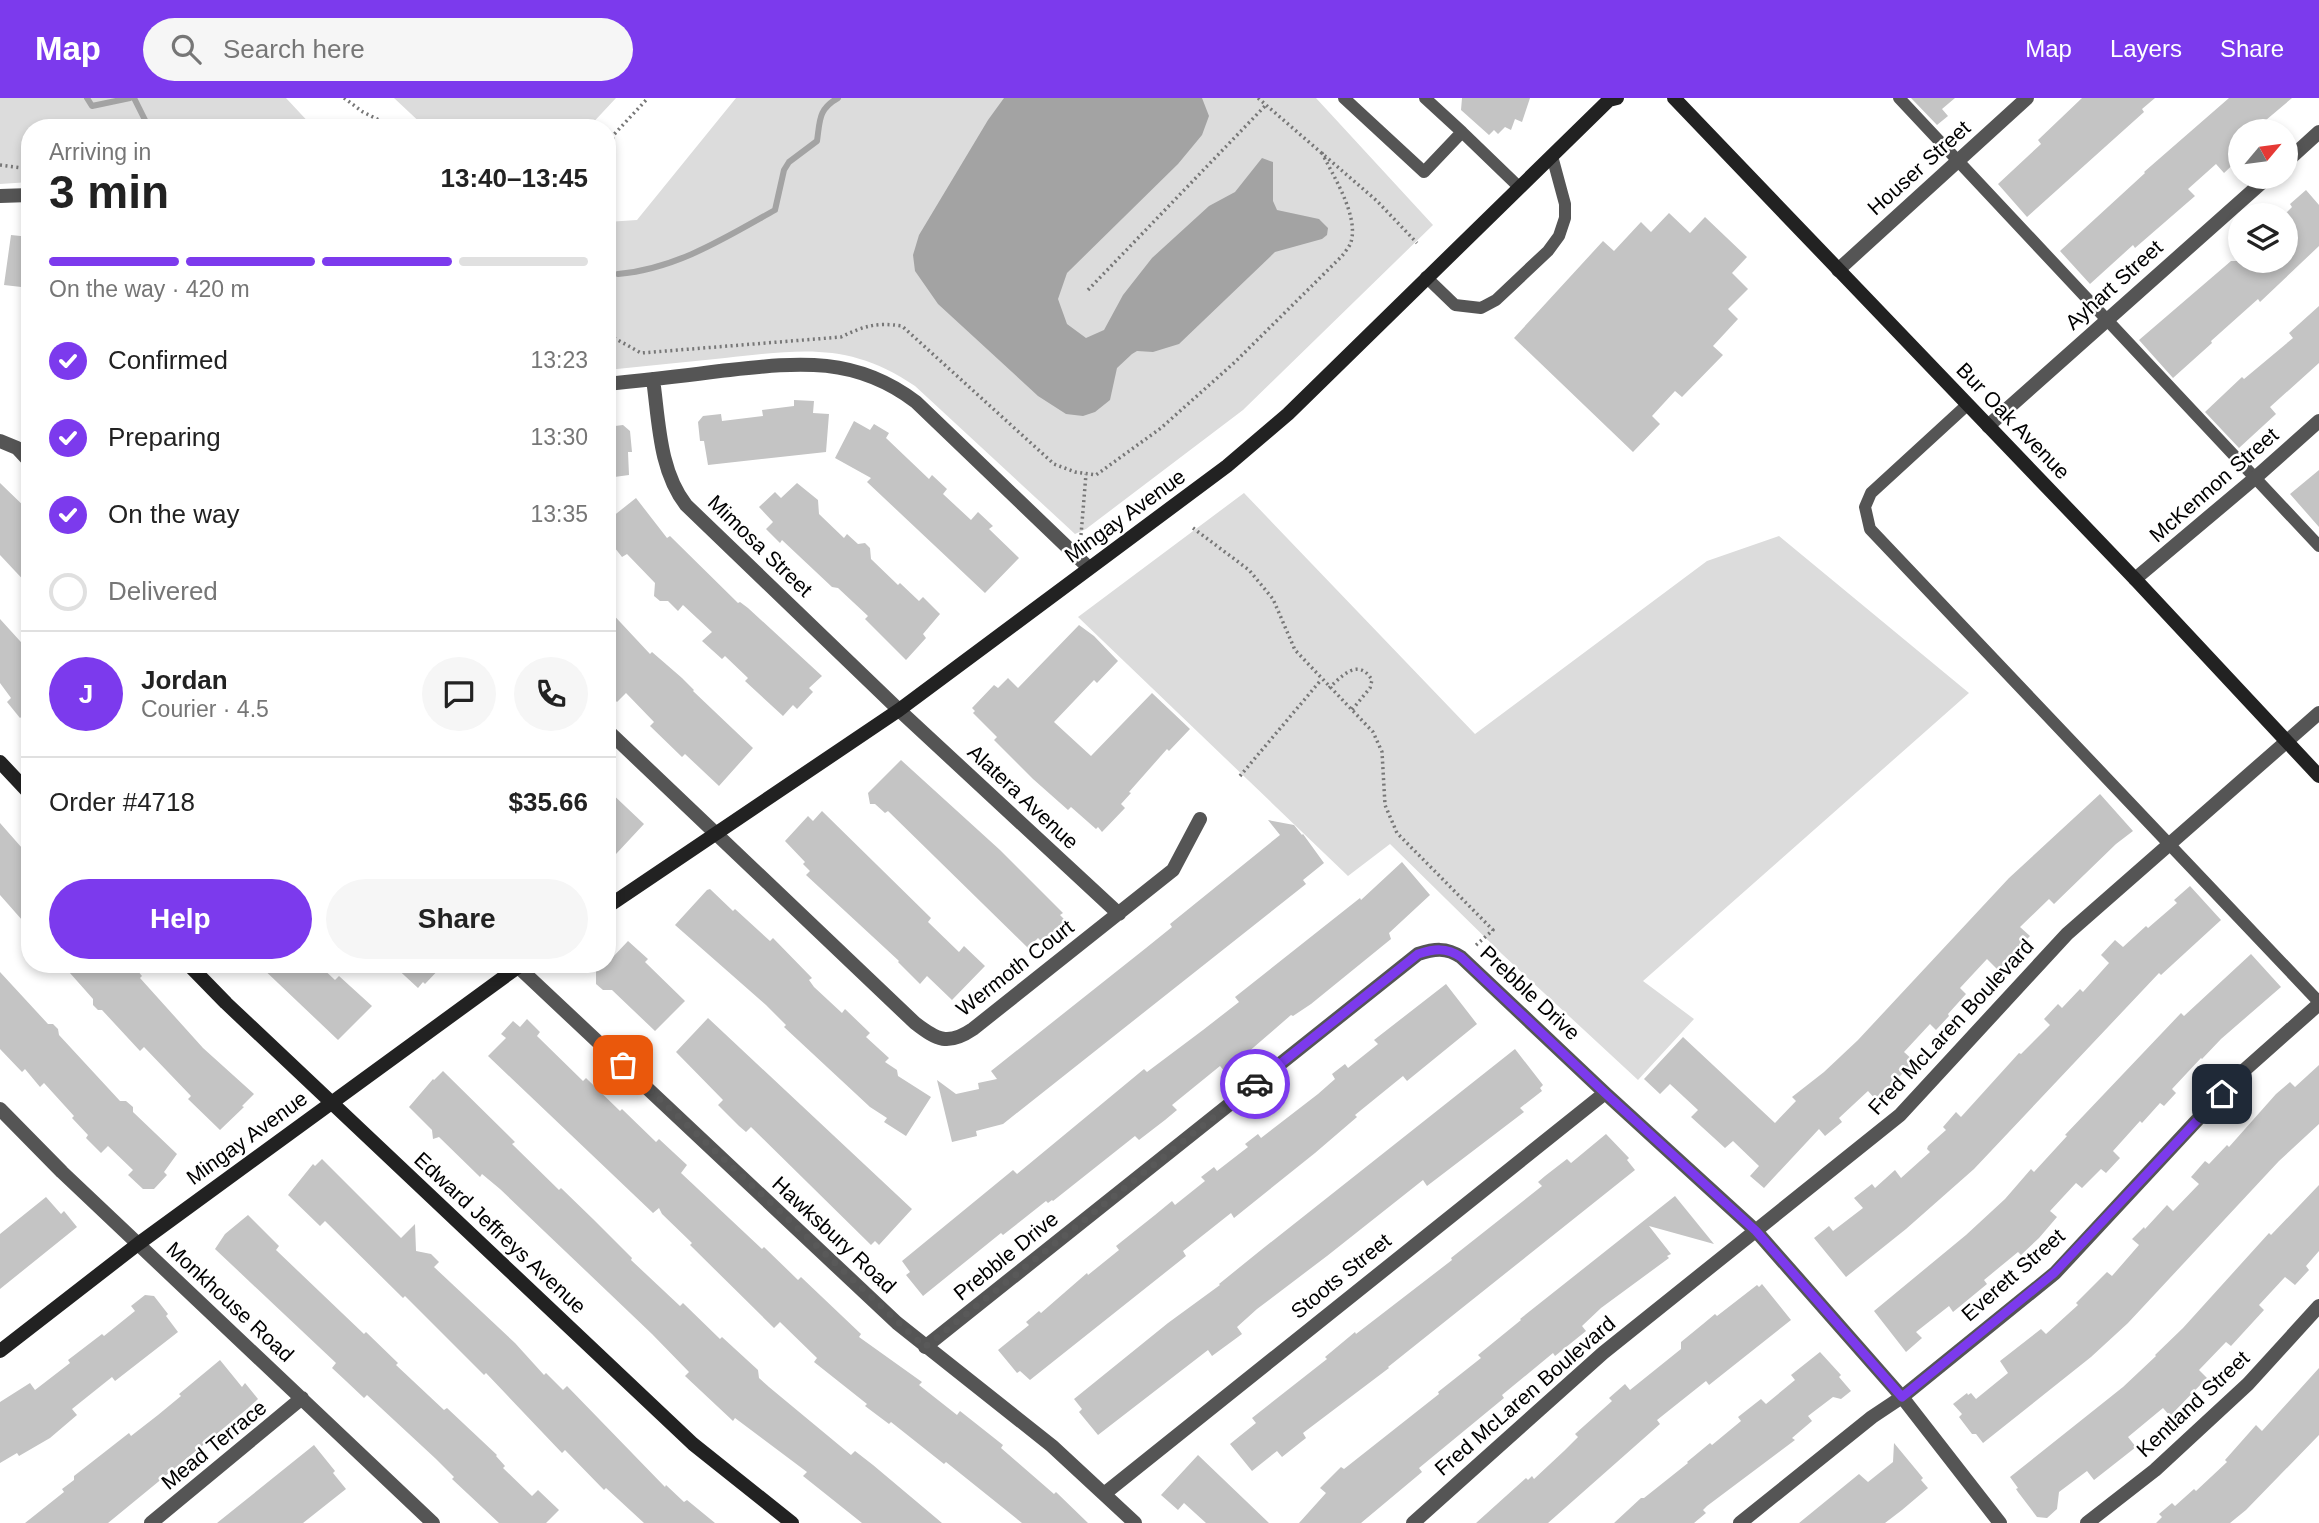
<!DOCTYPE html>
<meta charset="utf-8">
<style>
body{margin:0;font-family:Arial,sans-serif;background:#f6f6f6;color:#222;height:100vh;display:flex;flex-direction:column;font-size:26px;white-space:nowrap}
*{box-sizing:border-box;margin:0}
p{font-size:23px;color:#767676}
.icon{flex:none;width:38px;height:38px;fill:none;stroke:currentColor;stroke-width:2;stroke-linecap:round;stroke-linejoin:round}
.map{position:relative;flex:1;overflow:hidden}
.details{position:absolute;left:21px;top:21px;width:595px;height:854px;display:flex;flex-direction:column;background:#fff;border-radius:28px;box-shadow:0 4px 10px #0003}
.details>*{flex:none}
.needle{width:46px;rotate:61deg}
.buttons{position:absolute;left:2228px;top:21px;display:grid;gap:14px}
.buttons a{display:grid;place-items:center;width:70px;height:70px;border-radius:50%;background:#fff;box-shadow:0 4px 10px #0003;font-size:35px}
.pin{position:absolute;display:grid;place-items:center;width:60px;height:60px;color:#fff;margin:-30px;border-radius:14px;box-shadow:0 4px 10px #0006}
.courier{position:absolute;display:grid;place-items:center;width:70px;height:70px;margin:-35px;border:5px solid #7c3aed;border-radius:50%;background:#fff;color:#222;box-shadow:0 2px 9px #0007}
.headline em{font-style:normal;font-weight:800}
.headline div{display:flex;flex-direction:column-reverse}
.headline{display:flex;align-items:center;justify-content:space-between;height:119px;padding:0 28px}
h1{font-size:46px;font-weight:800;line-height:52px}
.bar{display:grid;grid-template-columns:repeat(4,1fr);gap:10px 7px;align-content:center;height:84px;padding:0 28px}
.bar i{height:9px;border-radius:5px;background:#e0e0e0}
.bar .current{background:#7c3aed}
.bar p{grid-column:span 4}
.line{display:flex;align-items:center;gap:18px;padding:0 28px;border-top:2px solid #e0e0e0}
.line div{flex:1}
.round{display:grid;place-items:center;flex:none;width:74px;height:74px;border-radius:37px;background:#f6f6f6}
ol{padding:0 28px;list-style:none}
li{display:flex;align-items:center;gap:21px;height:77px}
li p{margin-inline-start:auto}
li .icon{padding:7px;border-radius:50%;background:#7c3aed;color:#fff;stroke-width:4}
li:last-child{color:#767676}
li i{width:38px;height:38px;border:4px solid #e0e0e0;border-radius:50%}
.action{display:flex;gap:14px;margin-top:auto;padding:14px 28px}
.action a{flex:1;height:80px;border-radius:42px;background:#7c3aed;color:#fff;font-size:28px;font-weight:800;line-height:80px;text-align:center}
.action a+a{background:#f6f6f6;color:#222}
header{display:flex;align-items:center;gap:42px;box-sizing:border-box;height:98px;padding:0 35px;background:#7c3aed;color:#fff}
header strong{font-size:33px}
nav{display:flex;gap:38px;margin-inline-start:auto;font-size:24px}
.search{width:490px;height:63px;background:#f6f6f6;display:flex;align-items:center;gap:18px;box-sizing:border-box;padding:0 24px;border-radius:38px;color:#767676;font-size:26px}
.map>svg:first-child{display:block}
.green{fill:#dcdcdc}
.water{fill:#a3a3a3}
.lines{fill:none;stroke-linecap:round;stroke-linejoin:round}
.stream{stroke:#a3a3a3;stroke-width:6}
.building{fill:#c4c4c4}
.path{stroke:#777;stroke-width:3.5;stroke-dasharray:2 3.5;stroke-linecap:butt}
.lane{stroke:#555;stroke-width:12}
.street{stroke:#555;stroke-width:14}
.secondary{stroke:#222;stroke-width:14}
.done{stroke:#595959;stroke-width:7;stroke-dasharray:0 12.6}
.route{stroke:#7c3aed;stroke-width:9}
.labels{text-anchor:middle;stroke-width:5;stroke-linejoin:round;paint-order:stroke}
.street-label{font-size:21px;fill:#000;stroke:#fff}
</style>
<header>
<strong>Map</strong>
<div class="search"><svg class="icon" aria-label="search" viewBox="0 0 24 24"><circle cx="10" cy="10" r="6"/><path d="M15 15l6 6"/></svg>Search here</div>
<nav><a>Map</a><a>Layers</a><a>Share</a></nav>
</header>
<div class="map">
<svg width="2319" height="1425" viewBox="0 0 2319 1425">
<rect width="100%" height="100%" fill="#fff"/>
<path class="green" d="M0,0H286L314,30H30V84L0,86Z
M394,0H616L588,30H426Z
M736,0H1316L1433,127L1243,312L1086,431L1075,436L915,288C849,243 800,252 725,260C686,264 646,268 607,272V124L637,122Z
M1244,395L1475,636L1707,463L1779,438L1969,595L1643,883L1694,921L1638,982L1502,856L1390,746L1348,778L1078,519Z"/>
<path class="water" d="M1004,0H1202L1209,18L1202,37L1178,66L1067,175L1058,201L1067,226L1086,240L1104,232L1123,197L1152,160L1209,108L1235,94L1262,60L1273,64V103L1277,112L1319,121L1328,130L1327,137L1322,141L1275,154L1179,246L1153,254L1137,253L1132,256L1117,270L1110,302L1095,314L1083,318L1066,316L1038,298L938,206L915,173L913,157L919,137L988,22Z"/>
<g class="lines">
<path class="stream" d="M87,0L92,8L130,0
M134,0L149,30
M618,176C676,171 725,140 775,112L784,72L789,64L817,43C820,23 818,11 838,0"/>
</g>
<path class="building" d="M1462,0H1530L1522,24L1515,21L1511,32L1505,29L1498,36L1494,32L1489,37L1461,12Z
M1911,0H1955L1942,11L1948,18L1937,27Z
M2082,0H2155L2142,11L2144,14L2027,119L1998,86L2041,46L2038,42Z
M2229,0H2292L2253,33H2240V60L2224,75L2216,66L2188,91L2195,98L2135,150L2133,147L2090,186L2060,153L2145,75L2144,74Z
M2306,92L2319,107V148L2260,204L2258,201L2211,243L2212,245L2173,280L2139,242L2231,163H2286V115L2292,109L2290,106Z
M1669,115L1690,135L1705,119L1747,159L1732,175L1748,191L1728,211L1738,221L1713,248L1723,257L1682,299L1675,293L1652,318L1660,326L1633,354L1514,240L1603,143L1614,153L1641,124L1651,134Z
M11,137L30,139V190L4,187Z
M2319,208V265L2270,309L2276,316L2239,350L2205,314L2242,279L2244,281L2293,240L2289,235Z
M794,302L814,303L813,315L829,316L826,354L708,367L704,343H700L698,324L703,318L721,316L722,323L763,318L762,312L794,308Z
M854,323L870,332L874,326L889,335L886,340L929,381L932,377L947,391L943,396L971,422L978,414L993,428L989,431L1019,460L985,495L867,384L871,380L835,360Z
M623,327L630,333L632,354H628L629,377L607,380V329Z
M2319,372V429L2290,396Z
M0,385L30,414V489L0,457Z
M797,385L818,402L819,416L844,440L847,436L858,446L865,445L870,450L871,461L898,487L900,485L919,503L923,499L940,516L923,536L926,540L906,562L865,521L868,518L838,490L832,489L782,442L780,445L766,431L773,424L759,409L775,394L781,400Z
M636,400L667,440L670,438L738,505L740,504L748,510L822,578L809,590L813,594L797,611L793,607L783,618L745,583L748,580L725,558L722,561L702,543L712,534L683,507L678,513L668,503H660L654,498L655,485L627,456L622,459L607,440V423Z
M607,510L650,556L652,554L682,580L694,592L693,593L753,650L719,688L685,656L682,659L650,628L654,624L626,595L617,604L607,594Z
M0,521L30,554V621L25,616L20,620L7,604L11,600L0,585Z
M1079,527L1094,538L1118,563L1097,585L1094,582L1054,624L1091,658L1152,595L1190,631L1169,653L1167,651L1129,694L1131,695L1121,706L1125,710L1102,734L1098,729L1096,731L1071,709L1068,712L1033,681L994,642L997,639L973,615L975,613L972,610L994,587L998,590L1008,580L1018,590Z
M901,662L1000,752L1063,815L1060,817L1065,822L1043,845L1038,840L1028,850L888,713L885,715L875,706H870L868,695Z
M607,691L644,726L616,756L607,747Z
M2100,696L2133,733L2116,746L2054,806L2049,801L2020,829L2030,838L1998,872L1987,861L1960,890L1966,896L1948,916L1949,918L1936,932L1930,926L1904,954L1914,963L1887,992L1876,1002L1868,993L1839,1020L1842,1024L1825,1038L1819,1031L1764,1090L1750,1078L1759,1068L1733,1043L1725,1050L1691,1019L1698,1012L1670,986L1660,996L1644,981L1683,939L1775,1025L1796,1003L1792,999L1824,974L1858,942L2009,780Z
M822,713L931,820L928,824L959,854L964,848L985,868L952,902L927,878L920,886L898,864L899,863L806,777L810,773L803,766L805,764L785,743L808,718L813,723Z
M1268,722L1294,727L1302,737L1303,736L1324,765L1303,782L1306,786L1003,1026L976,1033L977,1038L952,1044L937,982L956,996L979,991L978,985L997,981L991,973L1146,850L1172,829L1170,826L1280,737Z
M0,725L22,750L30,743V831L0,797Z
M1402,764L1430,797L1389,835L1391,841L1311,906L1293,918L1291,917L1225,974L1220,968L1172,1007L1177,1012L1165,1022L1139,1042L1135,1038L1053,1103L1052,1102L1048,1105L1046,1103L1003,1137L1001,1135L923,1198L906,1177L910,1174L902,1163L1013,1072L1017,1076L1144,971L1147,974L1203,932L1239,904L1235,899L1360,800L1361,802Z
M2190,788L2221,822L2161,877L2159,875L1974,1071L1906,1131L1846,1179L1814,1140L1829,1128L1833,1133L1863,1110L1854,1100L1872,1086L1875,1090L1895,1072L1901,1080L1930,1054L1927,1051L1928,1048L1946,1032L1943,1029L1956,1014L1961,1019L2019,955L2021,956L2050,927L2044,921L2058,906L2062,910L2080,891L2083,894L2109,865L2101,857L2115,842L2123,849L2146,828L2148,830L2177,805L2174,802Z
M710,791L733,813L735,811L770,843L773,840L812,880L809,882L814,889L842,915L845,911L870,935L866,939L889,960L885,964L897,972L898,978L931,999L906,1038L884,1024L887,1020L870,1009L784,929L786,927L766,907L675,827L707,792Z
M628,843L648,861L645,864L685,903L655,933L612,892H603L596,886V869L599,866H607V858L611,861Z
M2251,856L2281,889L2221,941L2202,961L2201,960L2172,991L2176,995L2164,1008L2160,1005L2142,1025L2140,1023L2113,1053L2120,1060L2106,1075L2101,1071L2082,1090L2076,1085L2050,1113L2057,1119L2039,1140L2021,1157L2018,1154L1984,1182L1987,1186L1953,1214L1949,1208L1916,1234L1922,1240L1906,1254L1874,1213L1966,1137L2005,1101L2031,1071L2034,1074L2067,1038L2065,1037L2181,915L2184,918Z
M62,866H132L142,878L140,880L203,950L254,996L242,1008L244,1009L220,1032L188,1001L191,998L144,949L140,953L102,912H98L93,907V901Z
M258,866H318L335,882L339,878L372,908L338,942Z
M392,866H444L425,886L423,884L418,890Z
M0,874L48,926H53L58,931L59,937L120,1003H126L133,1009V1014L177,1056L164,1074L167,1077L154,1091H143L128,1077L133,1072L108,1048L101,1055L86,1040L88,1037L72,1020L74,1018L44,985L40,989L25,971L22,974L0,951Z
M1446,886L1477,926L1407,983L1403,978L1355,1017L1357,1019L1315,1055L1234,1120L1231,1115L1183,1153L1186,1158L1030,1282L1020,1273L1017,1275L998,1252L1029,1227L1026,1224L1039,1213L1041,1215L1087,1175L1088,1177L1119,1152L1116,1148L1155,1117L1172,1103L1175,1107L1205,1083L1201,1079L1214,1069L1217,1073L1248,1049L1245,1046L1258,1036L1261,1040L1318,996L1335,981L1332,976L1345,966L1348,970L1378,946L1374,942Z
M708,920L912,1111L879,1147L875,1143L871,1147L751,1029L746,1034L739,1028L718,1007L723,1002L676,954Z
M527,921L540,934L537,938L583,983L586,980L620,1013L622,1011L656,1044L659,1041L687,1067L681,1075L762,1151L764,1149L798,1182L801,1179L861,1236L859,1239L922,1284L919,1287L957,1317L960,1313L1003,1347L1001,1350L1054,1396L1056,1394L1088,1425H1022L946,1364L944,1366L891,1324L889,1326L865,1308L867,1306L814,1264L817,1260L780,1224L774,1230L690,1147L692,1145L662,1116L659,1110L653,1115L488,958L506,940L501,936L513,923L520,929Z
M1515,951L1543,987L1540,990L1542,993L1520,1010L1524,1014L1427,1088L1423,1082L1327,1158L1257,1211L1237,1229L1242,1236L1212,1258L1208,1252L1098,1337L1079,1314L1082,1311L1074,1301L1168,1225L1220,1187L1219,1186L1261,1152Z
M2319,967V1026L2279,1063L2128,1225L2091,1259L1983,1345L1976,1336H1972L1959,1319L1962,1316L1953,1306L1967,1295L1968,1297L1971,1295L1976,1301L2008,1275L2000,1263L2041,1231L2046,1236L2078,1207L2076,1205L2107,1174L2112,1178L2139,1147L2132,1141L2144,1129L2145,1131L2167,1107L2173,1113L2199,1086L2191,1079L2205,1063L2209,1066L2227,1047L2229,1049L2276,996L2290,984L2295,989Z
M443,973L515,1044L512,1046L559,1092L561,1090L593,1121L632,1160L631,1162L680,1208L683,1205L720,1241L722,1239L758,1272L759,1280L769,1289L851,1357L855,1353L873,1367L942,1425H862L803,1378L807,1374L735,1320L733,1323L685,1278L689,1274L652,1236L500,1091L482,1076L480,1079L439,1039L433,1041L432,1032L409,1009L433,981L434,982Z
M1606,1036L1629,1060L1627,1062L1635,1072L1388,1269L1389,1270L1303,1335L1306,1340L1282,1359L1277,1353L1252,1373L1230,1346L1256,1325L1252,1320L1327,1261L1325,1259L1355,1234L1356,1236L1452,1162L1451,1160L1542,1088L1538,1084L1545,1078L1567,1061L1571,1065Z
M322,1061L401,1140L415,1126L416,1153L431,1156L439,1164L434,1169L515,1245L544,1277L546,1275L563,1292L567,1288L665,1389L666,1387L684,1404L687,1402L715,1425H644L606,1390L604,1392L565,1352L562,1355L486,1275L484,1277L405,1198L403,1200L325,1123L320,1128L288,1097L313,1066L315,1068Z
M2319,1087V1153L2306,1168L2309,1172L2295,1187L2285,1179L2259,1207L2264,1212L2231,1248L2226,1244L2199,1272L2207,1280L2170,1318L2163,1310L2128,1339L2136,1349L2094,1382L2087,1373L2059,1394L2057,1411L2047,1420L2037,1419L2018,1394L2016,1391L2018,1390L2010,1379L2123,1289L2156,1258L2155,1257L2183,1230L2269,1135L2271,1137Z
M1675,1098L1714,1146L1649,1128L1671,1156L1667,1158L1669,1160L1601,1210L1582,1228L1586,1233L1555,1258L1553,1255L1502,1297L1504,1300L1419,1370L1422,1374L1361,1425H1299L1326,1395L1320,1390L1341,1369L1344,1371L1439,1296L1438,1294L1481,1260L1478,1257L1521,1222L1520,1221Z
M46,1099L61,1116L64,1113L77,1129L0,1191V1136Z
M248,1117L279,1148L276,1152L364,1236L366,1234L398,1265L396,1267L444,1312L447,1310L497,1357L496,1358L505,1368L503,1370L532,1398L538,1392L559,1412L546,1425H499L452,1381L454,1379L436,1361L367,1297L364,1300L346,1283L332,1270L336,1265L215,1151L225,1136Z
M1762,1186L1791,1222L1709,1287L1706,1283L1657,1322L1660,1326L1548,1425H1476L1526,1380L1528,1382L1532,1378L1534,1381L1564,1353L1578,1339L1575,1336L1612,1303L1609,1300L1625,1286L1630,1292L1681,1251V1244L1703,1226L1715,1216L1717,1218L1757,1187L1759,1189Z
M145,1197L154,1198L168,1216L166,1218L178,1234L115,1283L112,1279L72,1311L77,1317L50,1340L19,1358L17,1355L0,1365V1304L30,1285L35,1292L70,1265L68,1262L102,1236L104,1238L135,1213L131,1208Z
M1820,1254L1841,1277L1839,1279L1851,1293L1841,1301L1833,1299L1808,1318L1812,1323L1792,1340L1795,1342L1707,1408L1703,1412L1706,1415L1694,1425H1614L1641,1400H1644L1688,1365L1687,1364L1710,1345L1712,1347L1741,1323L1738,1319L1761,1301L1766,1306L1795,1282L1791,1277Z
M220,1262L242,1289L245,1285L258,1301L247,1311L108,1425H25L64,1394L62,1391L74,1382V1378L129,1335L131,1338L158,1317L181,1298L179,1296Z
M2319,1270V1337L2246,1412L2230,1425H2156L2162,1419L2159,1416L2172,1405L2175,1408L2194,1391L2196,1393L2227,1364L2225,1362L2256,1327L2262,1333Z
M1894,1345L1923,1380L1921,1382L1928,1390L1902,1412L1885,1425H1799L1859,1376L1868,1384L1893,1364Z
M314,1347L335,1373L333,1375L346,1391L303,1425H217Z
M1198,1357L1269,1425H1206L1184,1405L1178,1412L1161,1397Z"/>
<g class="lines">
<path class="path" d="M344,0L363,14L395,30
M1258,0L1377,103L1417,145
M607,44L648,0
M0,67L30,71
M607,68L613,39
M1088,192L1265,8
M607,218L609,237
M607,242L609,237L641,255L841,239C864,228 876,224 902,228L1054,366L1075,374L1096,377L1161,330L1235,264L1342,158C1345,154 1350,148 1351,144C1359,117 1332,76 1321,53
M1193,430L1249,472L1273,501L1295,552L1373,634L1382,654L1385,707L1397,735L1493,832L1475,848
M1081,437L1086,376
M1329,590C1342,578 1358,559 1372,582L1370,590L1351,613
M1240,678L1321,582"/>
<path class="lane" d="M1344,0L1424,74L1462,34L1519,89
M1425,0L1462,34
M1899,0L2319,448
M1426,179L1455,207L1481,210L1496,202L1548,153L1559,138L1565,120V106L1552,58
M1967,307L1871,395L1865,409L1870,431L2319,904"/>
<path class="street" d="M2286,64L2319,34
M0,98L30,97
M1838,172L2027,0
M653,281C659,324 659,372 686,407L899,612L1119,816
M607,286C645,282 683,278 720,273C794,265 853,256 916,304L1089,470
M1988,328L2268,79
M0,343L17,350L30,364
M2135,481L2255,380L2319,323
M607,632L915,925C937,942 948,948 973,931L1173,772L1200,721
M515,866L897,1225L1052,1348L1135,1425
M0,1011L62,1074L433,1425
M925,1249L1418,856C1434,851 1446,849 1461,859L1605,995L1756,1133L1902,1299L2000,1425
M1104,1396L1605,995
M151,1425L302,1300
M1413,1425L1603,1255L1900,1017L2067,836L2319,615
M1740,1425L1872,1319L1902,1299L2055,1175L2240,976L2319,906
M2087,1425L2155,1372L2248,1286L2319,1208"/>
<path class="secondary" d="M1674,0L2135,481L2319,678
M0,664L30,696
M607,809L899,612L1227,368L1288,316L1609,2L1617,0
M188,866L226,905L693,1346L792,1425
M0,1253L138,1146L522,866"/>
</g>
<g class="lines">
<path class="done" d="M623,967L925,1249L1255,986"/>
<path class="route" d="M1255,986L1418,856C1434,851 1446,849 1461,859L1605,995L1756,1133L1902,1299L2054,1175L2222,996"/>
</g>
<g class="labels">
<g class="street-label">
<text transform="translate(1919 70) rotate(-42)" y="7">Houser Street</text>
<text transform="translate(2114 187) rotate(-42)" y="7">Ayhart Street</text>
<text transform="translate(2013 323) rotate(46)" y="7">Bur Oak Avenue</text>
<text transform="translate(2214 387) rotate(-41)" y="7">McKennon Street</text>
<text transform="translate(1125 418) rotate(-36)" y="7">Mingay Avenue</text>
<text transform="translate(760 448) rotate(44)" y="7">Mimosa Street</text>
<text transform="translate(1023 699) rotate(43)" y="7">Alatera Avenue</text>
<text transform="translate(1015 870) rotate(-38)" y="7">Wermoth Court</text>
<text transform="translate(1530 895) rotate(43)" y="7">Prebble Drive</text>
<text transform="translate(1951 929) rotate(-47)" y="7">Fred McLaren Boulevard</text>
<text transform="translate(247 1040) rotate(-36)" y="7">Mingay Avenue</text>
<text transform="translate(500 1135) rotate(43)" y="7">Edward Jeffreys Avenue</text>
<text transform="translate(834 1137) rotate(43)" y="7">Hawksbury Road</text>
<text transform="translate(1006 1158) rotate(-39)" y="7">Prebble Drive</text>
<text transform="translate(2013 1177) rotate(-41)" y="7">Everett Street</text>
<text transform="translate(1341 1178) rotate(-39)" y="7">Stoots Street</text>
<text transform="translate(230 1204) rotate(43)" y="7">Monkhouse Road</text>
<text transform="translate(1525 1298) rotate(-41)" y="7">Fred McLaren Boulevard</text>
<text transform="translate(2193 1306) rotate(-43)" y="7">Kentland Street</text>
<text transform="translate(214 1347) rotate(-39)" y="7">Mead Terrace</text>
</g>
</g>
</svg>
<div class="buttons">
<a><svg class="needle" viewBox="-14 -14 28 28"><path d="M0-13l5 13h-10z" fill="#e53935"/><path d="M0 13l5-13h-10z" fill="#767676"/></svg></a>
<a><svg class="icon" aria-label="layers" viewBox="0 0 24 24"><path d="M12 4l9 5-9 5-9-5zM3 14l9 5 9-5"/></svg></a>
</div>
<div class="pin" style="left:623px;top:967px;background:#ea580c"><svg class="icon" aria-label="bag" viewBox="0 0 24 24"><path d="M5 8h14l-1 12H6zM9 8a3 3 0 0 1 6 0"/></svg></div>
<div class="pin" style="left:2222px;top:996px;background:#1f2937"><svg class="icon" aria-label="home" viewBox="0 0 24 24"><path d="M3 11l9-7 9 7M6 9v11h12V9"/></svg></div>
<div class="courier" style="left:1255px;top:986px"><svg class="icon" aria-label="car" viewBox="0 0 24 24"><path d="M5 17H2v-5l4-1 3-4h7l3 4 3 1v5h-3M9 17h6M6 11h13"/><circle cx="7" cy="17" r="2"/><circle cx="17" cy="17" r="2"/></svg></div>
<section class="details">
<div class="headline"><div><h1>3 min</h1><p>Arriving in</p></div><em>13:40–13:45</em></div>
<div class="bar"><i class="current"></i><i class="current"></i><i class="current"></i><i></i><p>On the way · 420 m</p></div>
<ol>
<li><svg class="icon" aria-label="check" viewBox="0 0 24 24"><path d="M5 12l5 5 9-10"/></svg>Confirmed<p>13:23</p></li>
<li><svg class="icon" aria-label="check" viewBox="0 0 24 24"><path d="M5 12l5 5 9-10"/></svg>Preparing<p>13:30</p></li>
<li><svg class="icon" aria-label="check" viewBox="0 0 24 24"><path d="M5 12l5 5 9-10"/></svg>On the way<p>13:35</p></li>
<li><i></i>Delivered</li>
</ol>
<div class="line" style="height:126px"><b class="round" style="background:#7c3aed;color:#fff">J</b><div><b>Jordan</b><p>Courier · 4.5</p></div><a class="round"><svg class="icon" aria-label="chat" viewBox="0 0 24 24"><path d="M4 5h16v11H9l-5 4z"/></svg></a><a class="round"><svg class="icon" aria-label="phone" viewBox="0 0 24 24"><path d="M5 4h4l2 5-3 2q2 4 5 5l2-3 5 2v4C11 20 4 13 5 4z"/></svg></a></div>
<div class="line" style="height:91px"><div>Order #4718</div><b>$35.66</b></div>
<div class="action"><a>Help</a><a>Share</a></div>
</section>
</div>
